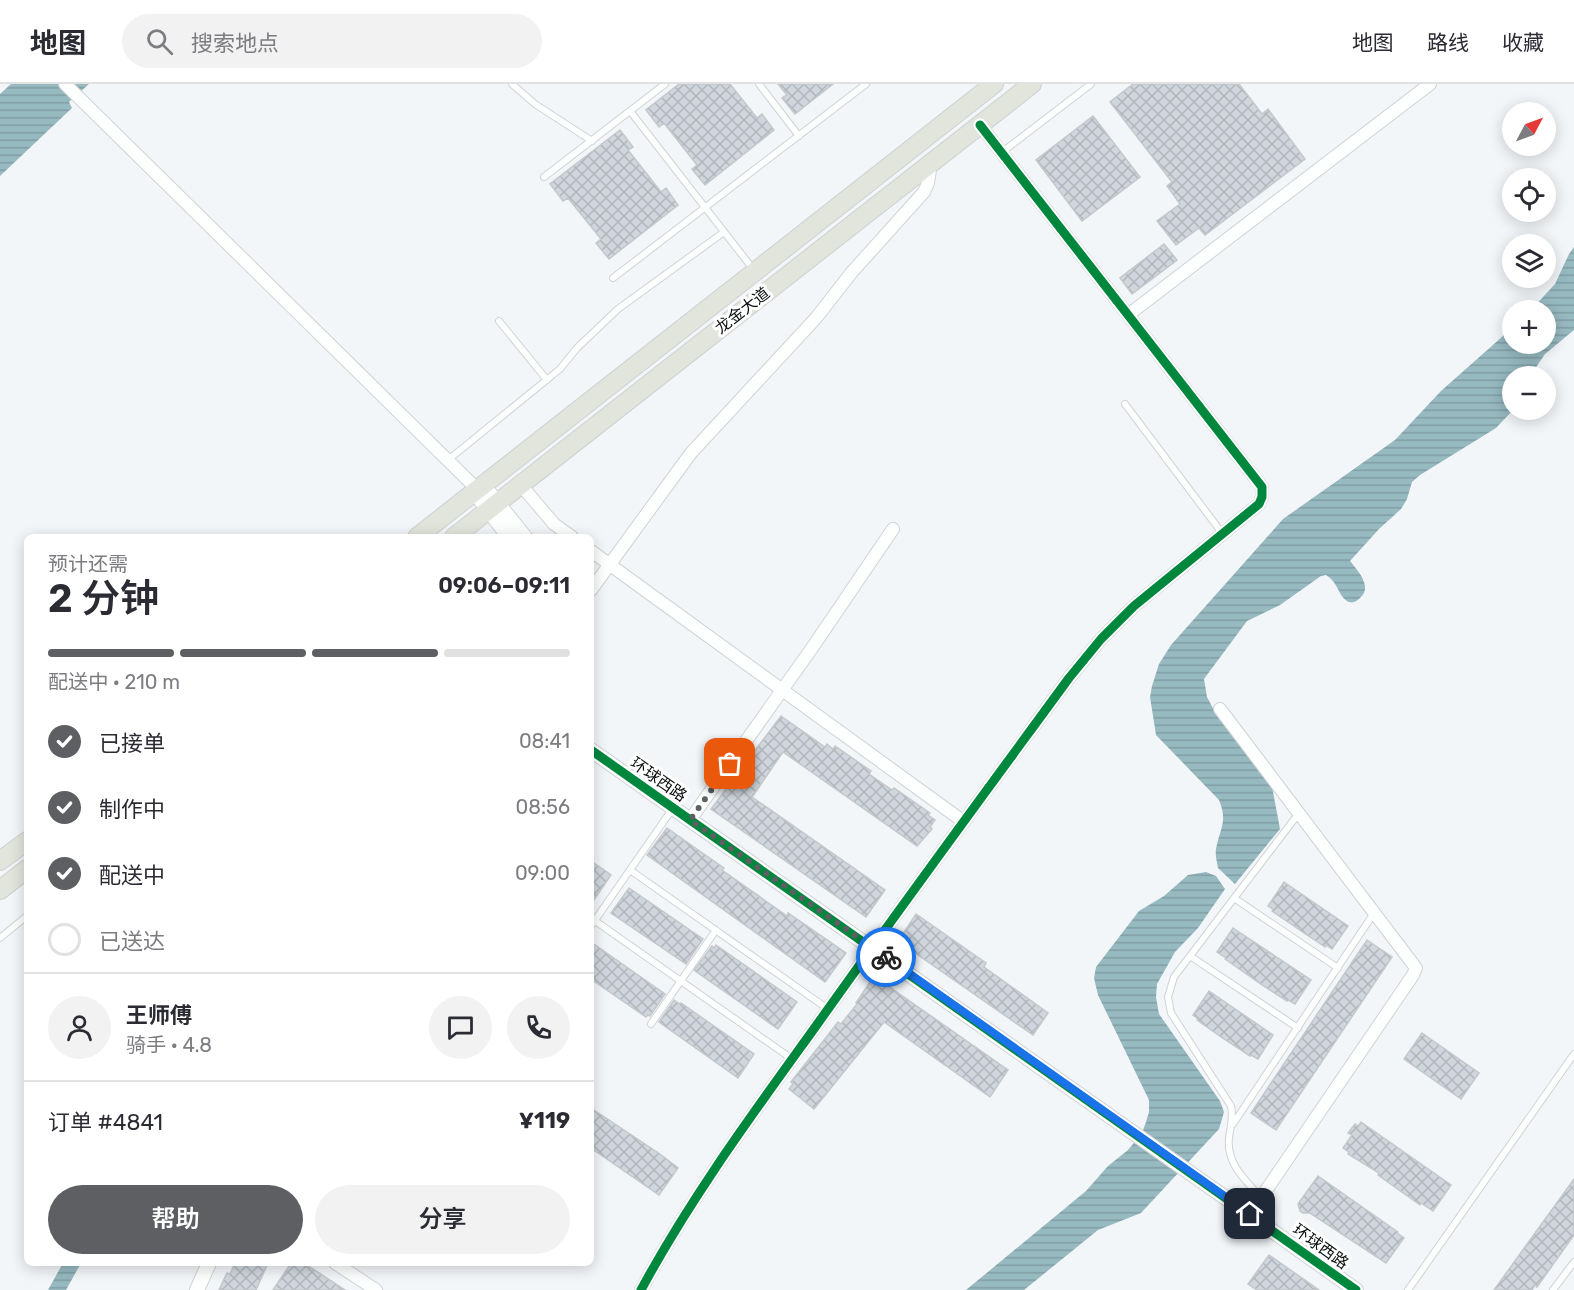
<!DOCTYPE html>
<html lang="zh">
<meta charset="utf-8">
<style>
body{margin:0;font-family:Rubik,"Noto Sans SC",sans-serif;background:#f2f2f3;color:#2b2b33;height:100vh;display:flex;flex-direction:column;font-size:22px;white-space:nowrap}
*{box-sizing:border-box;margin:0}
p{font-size:20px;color:#7c7c81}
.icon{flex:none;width:33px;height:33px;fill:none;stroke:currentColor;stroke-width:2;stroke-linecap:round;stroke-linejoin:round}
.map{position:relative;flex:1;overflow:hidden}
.panel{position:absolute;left:24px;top:450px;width:570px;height:732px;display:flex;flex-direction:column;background:#fff;border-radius:9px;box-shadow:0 3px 15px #0003}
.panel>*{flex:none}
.needle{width:39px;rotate:49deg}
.fabs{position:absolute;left:1502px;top:18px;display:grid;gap:12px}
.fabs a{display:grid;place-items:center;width:54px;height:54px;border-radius:50%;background:#fff;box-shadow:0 3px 15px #0003;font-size:30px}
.pin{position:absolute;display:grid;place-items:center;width:51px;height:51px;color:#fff;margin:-26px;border-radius:12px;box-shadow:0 3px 9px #0006}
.courier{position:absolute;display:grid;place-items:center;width:60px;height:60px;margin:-30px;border:4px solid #1a73e8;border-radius:50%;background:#fff;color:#222;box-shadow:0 2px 8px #0007}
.overview em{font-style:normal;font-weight:600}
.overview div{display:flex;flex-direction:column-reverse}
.overview{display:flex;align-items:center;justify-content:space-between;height:102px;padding:0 24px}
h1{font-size:39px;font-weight:600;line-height:45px}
.bar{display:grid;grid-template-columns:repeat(4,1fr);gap:9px 6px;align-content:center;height:72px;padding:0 24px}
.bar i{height:8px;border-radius:4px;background:#e1e1e2}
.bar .active{background:#5d5f62}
.bar p{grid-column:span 4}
.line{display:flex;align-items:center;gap:15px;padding:0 24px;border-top:2px solid #e1e1e2}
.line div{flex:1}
.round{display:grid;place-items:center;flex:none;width:63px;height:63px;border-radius:32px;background:#f2f2f3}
ol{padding:0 24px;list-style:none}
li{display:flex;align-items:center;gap:18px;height:66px}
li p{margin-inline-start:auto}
li .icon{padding:6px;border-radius:50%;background:#5d5f62;color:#fff;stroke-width:4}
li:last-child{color:#7c7c81}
li i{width:33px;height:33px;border:3px solid #e1e1e2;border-radius:50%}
.button{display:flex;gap:12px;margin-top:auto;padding:12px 24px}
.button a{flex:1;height:69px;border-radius:36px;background:#5d5f62;color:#fff;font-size:24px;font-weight:600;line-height:69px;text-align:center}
.button a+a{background:#f2f2f3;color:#2b2b33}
header{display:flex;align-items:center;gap:36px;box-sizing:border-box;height:84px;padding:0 30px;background:#fff;border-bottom:2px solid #e1e1e2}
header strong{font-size:28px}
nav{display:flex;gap:33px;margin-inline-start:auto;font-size:21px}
.search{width:420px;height:54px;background:#f2f2f3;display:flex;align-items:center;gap:15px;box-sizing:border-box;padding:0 21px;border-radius:33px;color:#7c7c81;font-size:22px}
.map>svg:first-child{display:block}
.water{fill:url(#water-rules)}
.building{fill:url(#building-cross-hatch);stroke:#c5c8ca;stroke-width:1.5}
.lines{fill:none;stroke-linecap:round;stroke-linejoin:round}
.service-casing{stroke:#d0d2d5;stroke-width:8}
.minor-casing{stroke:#d0d2d5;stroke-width:14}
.tertiary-casing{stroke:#d0d2d5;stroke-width:16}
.primary-casing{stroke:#cfd0d2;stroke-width:20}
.service{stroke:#fdfefe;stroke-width:6}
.minor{stroke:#fdfefe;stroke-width:12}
.tertiary{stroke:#fdfefe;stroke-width:14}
.primary{stroke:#e1e5dc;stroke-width:18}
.cycleway-casing{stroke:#fff;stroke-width:13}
.cycleway{stroke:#00873e;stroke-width:9}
.done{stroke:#5d5f62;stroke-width:6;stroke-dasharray:0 10.8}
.route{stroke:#1a73e8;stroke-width:8}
.labels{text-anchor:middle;stroke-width:6;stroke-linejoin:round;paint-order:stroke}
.street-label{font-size:16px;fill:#0c0e10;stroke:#fff}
</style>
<header>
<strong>地图</strong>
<div class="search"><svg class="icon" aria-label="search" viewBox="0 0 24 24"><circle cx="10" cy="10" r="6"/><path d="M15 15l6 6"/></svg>搜索地点</div>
<nav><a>地图</a><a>路线</a><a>收藏</a></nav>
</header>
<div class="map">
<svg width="1574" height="1206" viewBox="0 0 1574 1206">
<defs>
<pattern id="water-rules" width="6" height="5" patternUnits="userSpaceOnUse" patternTransform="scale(1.5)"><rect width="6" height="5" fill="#97b9c0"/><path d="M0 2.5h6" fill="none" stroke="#819ea4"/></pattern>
<pattern id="building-cross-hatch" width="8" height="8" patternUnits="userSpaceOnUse" patternTransform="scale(1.5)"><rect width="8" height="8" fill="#cfd6dd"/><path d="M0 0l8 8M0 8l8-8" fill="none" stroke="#b1b6bd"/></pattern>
</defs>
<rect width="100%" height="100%" fill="#f3f6f9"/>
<path class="water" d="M11,0H89L69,18L72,24L0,92V10Z
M1574,163V246L1545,270L1530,292H1512L1513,326L1496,344L1420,391L1412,398L1407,415L1401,425L1379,445L1350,477C1358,487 1373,503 1360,514C1356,518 1352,520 1347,517C1338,511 1338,498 1326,491L1321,492L1280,521L1247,537L1204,595L1207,613L1215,628L1271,697L1280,745L1235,800L1218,784C1217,778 1215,771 1216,765C1220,744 1228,738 1219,716L1156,651L1150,613L1152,602L1159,580L1171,561L1283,435L1395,356L1441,307L1512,244V260H1545V226H1531L1555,200L1569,170Z
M1206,788L1216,792L1225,805L1198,844L1175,868L1157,900L1156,913L1159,930L1220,1017L1224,1028L1219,1045L1141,1129L1098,1146L1024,1206H966L1086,1107L1108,1082L1128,1066L1142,1049L1146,1038L1149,1028V1016L1098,911L1094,894L1096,883L1139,827L1164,812L1188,791Z
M63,1179H81L66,1206H48Z"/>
<path class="building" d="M679,0H730L757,34L762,30L774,46L705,101L692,85L697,81L664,39L659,43L646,26Z
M778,0H833L795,30L782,14L787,11Z
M1133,0H1239L1262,30L1268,25L1305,75L1205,151L1199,144L1176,161L1157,137L1180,120L1167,102L1172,98L1110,18Z
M1093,32L1140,93L1082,137L1036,76Z
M620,46L633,63L628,66L661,108L666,104L678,121L609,175L596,159L601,155L568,114L563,117L550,100Z
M1164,160L1177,176L1132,210L1120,194Z
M781,632L825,663L827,660L833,665L835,662L871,687L869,690L892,706L894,704L930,729L928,731L935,736L930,743L932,745L917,762L783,668L752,713L885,806L866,833L711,725Z
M667,744L724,784L722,786L787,832L788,829L846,869L825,898L647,771Z
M591,777L611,791L591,820Z
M1284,798L1348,842L1332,865L1326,861L1325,863L1304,849L1272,827L1273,825L1268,822Z
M629,804L703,855L686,880L611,829Z
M916,830L986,879L984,883L1048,929L1033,951L898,857Z
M1233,844L1311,896L1295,920L1288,916L1287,917L1262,901L1225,875L1226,874L1217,868Z
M1367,856L1392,873L1276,1046L1251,1029Z
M591,858L665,910L650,932L648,931L646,933L591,895Z
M716,861L797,918L778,945L694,886L712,862L714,864Z
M874,892L1008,986L990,1013L884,938L814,1025L789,1005L793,1000L791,998L828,951L838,938L841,940L857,920L856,919Z
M1209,907L1273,951L1258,975L1251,971L1250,972L1221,953L1197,936L1198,935L1193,931Z
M674,916L680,920L681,919L754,970L738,994L659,938Z
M1422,949L1479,989L1461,1015L1404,975Z
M591,1024L660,1070L678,1084L659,1111L591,1064Z
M1361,1038L1451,1101L1433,1127L1421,1119L1420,1121L1378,1091L1379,1089L1348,1070L1349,1068L1343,1064L1352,1051L1348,1049L1355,1040L1358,1042Z
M1318,1092L1398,1148L1397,1149L1404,1154L1386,1179L1310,1129H1303L1300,1127L1298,1120Z
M1574,1095V1151L1537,1203L1535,1201L1532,1206H1494Z
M1269,1171L1319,1206H1257L1248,1200Z
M235,1179H268L256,1206H219L227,1189L230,1190Z
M291,1179H304L345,1206H273Z"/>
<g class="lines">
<g class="service-casing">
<path id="service" d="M512,0L535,20L592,57
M759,0L799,52
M630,27L753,185
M1001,69L1091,0
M544,93L665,0
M613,194L866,0
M499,237L547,296
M1125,320L1222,449
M448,376L560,285L577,264L618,225L724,148
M630,786L828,925
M1234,814L1338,884
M591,834L792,975
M591,842L673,724
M0,854L27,832
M1190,872L1298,944
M651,940L716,846
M1233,1040L1374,829
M1261,1114C1246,1096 1226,1080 1229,1054C1230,1043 1234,1034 1231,1022L1171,929L1168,913L1174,893L1299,729
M1408,1206L1574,970
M1553,1206L1574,1178"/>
</g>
<g class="minor-casing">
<path id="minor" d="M65,0L477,405
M1128,231L1430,0
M520,400L554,440L572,453
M591,467L964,738
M591,506L691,369L816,234L852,188L924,108L928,99L931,79
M1220,625L1416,884L1413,891L1250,1130
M690,736L812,564L893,445
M335,1179L376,1206
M641,1206C691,1113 754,1028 816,942C899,825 984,710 1069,594L1101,555L1134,522L1259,420L1262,413V403L980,41"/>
</g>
<g class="tertiary-casing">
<path id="tertiary" d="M483,401L525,453
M474,408L509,453
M591,666L1356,1206
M197,1206L209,1179"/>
</g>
<g class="primary-casing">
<path id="primary" d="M417,453L994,0
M454,453L1032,0
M0,777L27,757
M0,806L27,785"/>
</g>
<use href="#service" class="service"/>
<use href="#minor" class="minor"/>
<use href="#tertiary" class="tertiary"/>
<use href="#primary" class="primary"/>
<g class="cycleway-casing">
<path id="cycleway" d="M591,666L1356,1206
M641,1206C691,1113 754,1028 816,942C899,825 984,710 1069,594L1101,555L1134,522L1259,420L1262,413V403L980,41"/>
</g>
<use href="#cycleway" class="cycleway"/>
</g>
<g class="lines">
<path class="done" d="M730,680L690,736L886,873"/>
<path class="route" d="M886,873L1250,1130"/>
</g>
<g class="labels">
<g class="street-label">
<text transform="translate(742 226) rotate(-38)" y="6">龙金大道</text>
<text transform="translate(659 695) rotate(35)" y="6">环球西路</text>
<text transform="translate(1321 1162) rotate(36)" y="6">环球西路</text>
</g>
</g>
</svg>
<div class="fabs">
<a><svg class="needle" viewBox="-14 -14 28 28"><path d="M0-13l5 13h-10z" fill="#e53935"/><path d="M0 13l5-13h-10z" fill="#7c7c81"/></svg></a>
<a><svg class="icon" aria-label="locate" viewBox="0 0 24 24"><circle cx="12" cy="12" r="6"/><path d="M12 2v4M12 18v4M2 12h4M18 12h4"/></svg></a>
<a><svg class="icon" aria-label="layers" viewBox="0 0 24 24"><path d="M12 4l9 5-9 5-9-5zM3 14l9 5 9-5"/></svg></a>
<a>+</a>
<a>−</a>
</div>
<div class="pin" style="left:730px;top:680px;background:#ea580c"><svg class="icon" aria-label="bag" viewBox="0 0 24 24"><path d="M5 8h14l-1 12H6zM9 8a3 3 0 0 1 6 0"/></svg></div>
<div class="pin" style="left:1250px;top:1130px;background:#1f2937"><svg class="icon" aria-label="home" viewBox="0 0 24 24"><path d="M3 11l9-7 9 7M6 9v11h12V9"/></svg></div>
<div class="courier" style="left:886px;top:873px"><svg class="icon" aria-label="bike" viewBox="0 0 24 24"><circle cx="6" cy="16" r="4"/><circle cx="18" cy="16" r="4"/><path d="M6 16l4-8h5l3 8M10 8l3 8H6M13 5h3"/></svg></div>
<section class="panel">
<div class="overview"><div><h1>2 分钟</h1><p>预计还需</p></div><em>09:06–09:11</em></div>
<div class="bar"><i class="active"></i><i class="active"></i><i class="active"></i><i></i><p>配送中 · 210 m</p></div>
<ol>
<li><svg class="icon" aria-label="check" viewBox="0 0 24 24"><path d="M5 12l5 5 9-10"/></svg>已接单<p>08:41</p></li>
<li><svg class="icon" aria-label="check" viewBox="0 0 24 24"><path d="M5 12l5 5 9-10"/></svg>制作中<p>08:56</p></li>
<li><svg class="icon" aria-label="check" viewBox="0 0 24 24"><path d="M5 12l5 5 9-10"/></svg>配送中<p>09:00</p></li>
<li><i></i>已送达</li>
</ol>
<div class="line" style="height:108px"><a class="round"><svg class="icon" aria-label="person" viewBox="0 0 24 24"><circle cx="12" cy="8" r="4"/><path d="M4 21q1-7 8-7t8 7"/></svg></a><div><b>王师傅</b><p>骑手 · 4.8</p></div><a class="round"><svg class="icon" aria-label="chat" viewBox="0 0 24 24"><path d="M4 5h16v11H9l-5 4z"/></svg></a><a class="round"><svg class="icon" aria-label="phone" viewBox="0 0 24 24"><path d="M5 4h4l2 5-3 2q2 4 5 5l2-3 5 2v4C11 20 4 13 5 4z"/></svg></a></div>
<div class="line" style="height:78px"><div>订单 #4841</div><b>¥119</b></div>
<div class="button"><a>帮助</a><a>分享</a></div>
</section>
</div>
